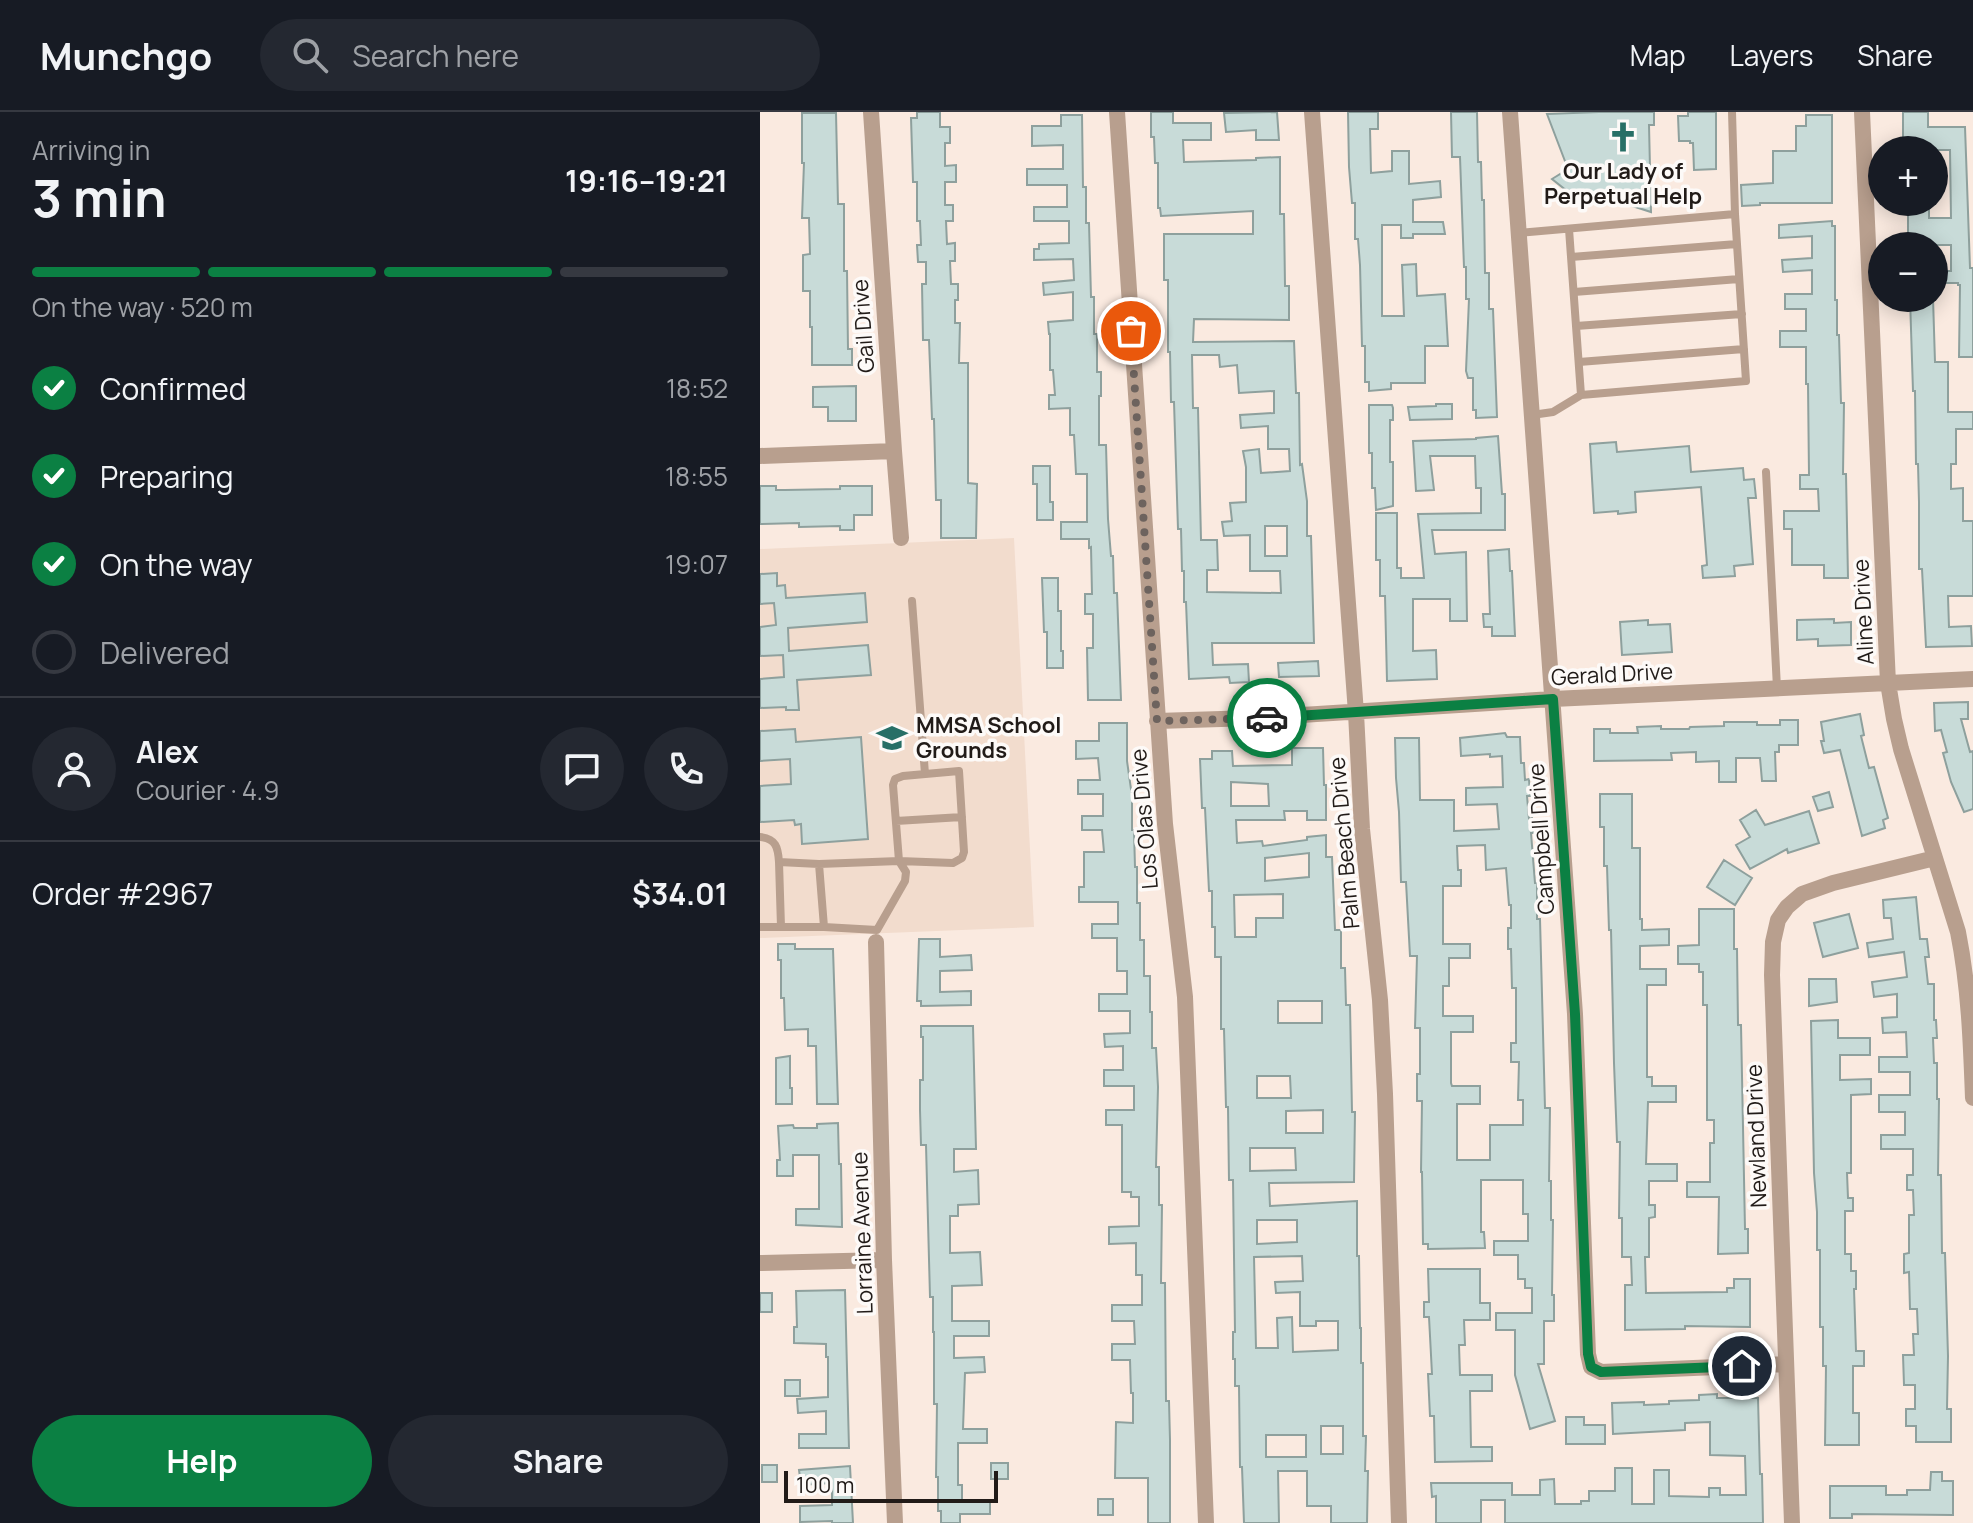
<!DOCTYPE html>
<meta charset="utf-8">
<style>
body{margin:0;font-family:Manrope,sans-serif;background:#242831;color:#f1f3f6;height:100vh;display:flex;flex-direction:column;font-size:30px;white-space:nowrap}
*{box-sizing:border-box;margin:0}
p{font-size:26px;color:#9ea1a6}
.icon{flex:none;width:44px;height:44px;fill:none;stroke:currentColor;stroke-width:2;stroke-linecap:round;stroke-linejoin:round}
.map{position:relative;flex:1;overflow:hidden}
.panel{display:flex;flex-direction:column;background:#171b24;width:760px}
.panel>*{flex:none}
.controls{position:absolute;left:1108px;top:24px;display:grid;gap:16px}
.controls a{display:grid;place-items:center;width:80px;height:80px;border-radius:50%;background:#171b24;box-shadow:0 4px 20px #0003;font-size:40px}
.scale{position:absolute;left:24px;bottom:20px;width:214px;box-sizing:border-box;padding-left:8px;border:4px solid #211b18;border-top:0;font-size:22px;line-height:28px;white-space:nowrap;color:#211b18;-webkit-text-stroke:6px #fdfaf8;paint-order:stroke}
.pin{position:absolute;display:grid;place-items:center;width:68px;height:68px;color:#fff;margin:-34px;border:4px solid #fff;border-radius:50%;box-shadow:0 2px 8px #0007}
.courier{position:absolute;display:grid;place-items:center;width:80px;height:80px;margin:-40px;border:6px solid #0b8043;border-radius:50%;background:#fff;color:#222;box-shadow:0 2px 10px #0007}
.summary em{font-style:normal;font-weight:700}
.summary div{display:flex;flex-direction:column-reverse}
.summary{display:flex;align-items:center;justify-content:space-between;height:136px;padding:0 32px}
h1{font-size:52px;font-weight:700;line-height:60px}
.bar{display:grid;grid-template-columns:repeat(4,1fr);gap:12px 8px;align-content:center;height:96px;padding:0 32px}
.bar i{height:10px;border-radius:6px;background:#363941}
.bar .active{background:#0b8043}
.bar p{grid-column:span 4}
.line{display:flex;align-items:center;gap:20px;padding:0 32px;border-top:2px solid #363941}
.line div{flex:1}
.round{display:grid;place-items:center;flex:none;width:84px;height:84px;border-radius:42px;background:#242831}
ol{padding:0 32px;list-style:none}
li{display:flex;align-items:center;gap:24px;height:88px}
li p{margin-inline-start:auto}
li .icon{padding:8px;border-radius:50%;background:#0b8043;color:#fff;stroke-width:4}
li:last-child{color:#9ea1a6}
li i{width:44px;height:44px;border:4px solid #363941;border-radius:50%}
.cta{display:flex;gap:16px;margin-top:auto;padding:16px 32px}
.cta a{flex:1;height:92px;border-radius:48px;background:#0b8043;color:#fff;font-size:32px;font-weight:700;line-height:92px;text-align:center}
.cta a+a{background:#242831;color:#f1f3f6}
header{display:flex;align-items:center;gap:48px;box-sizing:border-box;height:112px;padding:0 40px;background:#171b24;border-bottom:2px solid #363941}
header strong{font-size:38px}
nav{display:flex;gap:44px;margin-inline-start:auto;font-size:28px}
.search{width:560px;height:72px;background:#242831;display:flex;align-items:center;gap:20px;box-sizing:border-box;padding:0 28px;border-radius:44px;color:#9ea1a6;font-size:30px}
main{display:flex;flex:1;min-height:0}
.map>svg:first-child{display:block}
.built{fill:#f2dccd}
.building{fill:#c8dbd8;stroke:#8ea09d;stroke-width:2;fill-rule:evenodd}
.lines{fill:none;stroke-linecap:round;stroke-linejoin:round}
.lane{stroke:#b89f8e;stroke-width:8}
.street{stroke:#b89f8e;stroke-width:16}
.done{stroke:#6d635e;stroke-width:8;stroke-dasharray:0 14.4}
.route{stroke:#0b8043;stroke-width:10}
.labels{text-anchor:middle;stroke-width:7;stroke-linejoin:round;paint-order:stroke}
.poi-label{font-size:22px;font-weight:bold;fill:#211b18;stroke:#fdfaf8}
.street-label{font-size:22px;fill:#211b18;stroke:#fdfaf8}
</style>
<header>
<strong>Munchgo</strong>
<div class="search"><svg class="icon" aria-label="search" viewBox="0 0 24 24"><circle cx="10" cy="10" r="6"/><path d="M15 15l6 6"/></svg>Search here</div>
<nav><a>Map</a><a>Layers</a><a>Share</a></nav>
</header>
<main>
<section class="panel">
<div class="summary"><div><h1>3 min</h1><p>Arriving in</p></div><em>19:16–19:21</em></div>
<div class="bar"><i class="active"></i><i class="active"></i><i class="active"></i><i></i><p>On the way · 520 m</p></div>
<ol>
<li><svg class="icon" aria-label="check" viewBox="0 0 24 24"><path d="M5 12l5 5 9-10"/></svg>Confirmed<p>18:52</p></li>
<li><svg class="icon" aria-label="check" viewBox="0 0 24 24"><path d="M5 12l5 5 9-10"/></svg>Preparing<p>18:55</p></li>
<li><svg class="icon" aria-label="check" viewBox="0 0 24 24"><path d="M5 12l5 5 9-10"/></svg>On the way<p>19:07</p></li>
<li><i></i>Delivered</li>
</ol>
<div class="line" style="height:144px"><a class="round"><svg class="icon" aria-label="person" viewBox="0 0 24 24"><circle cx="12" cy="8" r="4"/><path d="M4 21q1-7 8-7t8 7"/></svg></a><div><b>Alex</b><p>Courier · 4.9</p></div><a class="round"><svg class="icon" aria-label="chat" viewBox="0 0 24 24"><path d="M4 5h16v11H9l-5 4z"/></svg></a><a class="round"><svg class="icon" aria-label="phone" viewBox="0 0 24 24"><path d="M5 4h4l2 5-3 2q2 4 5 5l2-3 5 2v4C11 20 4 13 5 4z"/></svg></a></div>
<div class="line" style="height:104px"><div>Order #2967</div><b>$34.01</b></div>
<div class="cta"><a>Help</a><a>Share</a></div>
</section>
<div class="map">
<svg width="1213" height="1411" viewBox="0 0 1213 1411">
<rect width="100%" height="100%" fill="#faeae0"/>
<path class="built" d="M254,426L274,815L0,826V437Z"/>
<path class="building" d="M157,0H180V15H190V31H185V54L196,53V70H185V93H193V109H186L187,132L195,131V149H190L191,172H198V188H195V211H200L199,251H208V371L217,372L216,426H181V388H176L174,307H172L169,228H163L162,172H166V150H158L157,133H161L160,109H157V70H153L151,6H157Z
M391,0H413V11H451V28H423L424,50L496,48V46L520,45V102H524L525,174H529V208L434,207L433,230L534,229L536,281H539L540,353L542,352L547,389V424H551L554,531H452L453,553L488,552L489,570L470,571L469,565L429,567L426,490H424V459H422L421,417H418L414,290H411L410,240H408V168H404V122H493V99L401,104L400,96H398V51H395L394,25H391ZM432,243H459L460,255L477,253L479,281L514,279V301L480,303L481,316L508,314V337H529L530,359L501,361L499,337L483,339L486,355V390L470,391L472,409L462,410L464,424L490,423V459H520L521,481L447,480V458H458L457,428H441L438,296H433ZM505,414H527V444H505Z
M517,0L519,28H496V18L466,20L464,1Z
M588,0H618V17H610L611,61L632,59V39H649V72L680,69L681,85L653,88V110H683L685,122H653V126H641V113H622V204H644L642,153L656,152L657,184L685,182L688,234H665V271H631V277L609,279V270H605V234H602L600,153L598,127H595V91H592L589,55Z
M691,0H717L718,50H721L722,88H724L725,161H729V197H733L737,305L716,306V298H713V266H708L706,259L709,187H706V155H704L700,45H692Z
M839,0H894V13H889L891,100L835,82L826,94L792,67L808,57L787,2Z
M928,0H956V57L934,58L933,31H930V29H919L918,4H928Z
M1143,0H1168V15H1205L1210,156H1213V245H1199L1200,173H1198V171H1174V159H1191V133H1148V90H1169V106H1191L1190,38H1149L1148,26H1143Z
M42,1H76L78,92H84V159H87L88,237H92V253H52V215H50V179H43V143L50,142L49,106H42L44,51H42Z
M301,3H322L323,75H326V111H329L331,185H334V222H337V260H341V284H339V333H346L348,407L351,444H353L354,481H357L361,588H328L327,536H333V502H325V482H332L331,435L329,436V427H301V410H327V362H316L314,323H310V296L289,297V283H295L293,258H290V222H289L288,210L313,208V180L284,183L283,171L314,168L313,147L274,148V137H279V132L309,131V109H274V95H307V73H267V57H303V33L272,34V14H301Z
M1046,3H1072V91H1000V93L982,94L981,73L1013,71V39H1036V14H1046Z
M1072,109V114H1075V188H1077V223H1079L1081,291H1084L1083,362H1086L1088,466H1064V453H1032V417H1024V399H1059L1058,377H1040V363H1049L1048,272H1046V235H1020V219H1046V197H1025V182H1052V158L1023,160L1022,148L1052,146V124L1019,126V113Z
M1150,186H1173L1175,250H1188V300H1213V317H1196V352H1191V377L1203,376V409H1213V484H1188L1189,515L1211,514L1212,534L1166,535L1162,457H1159V390L1158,352H1156L1155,279H1153Z
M96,274V309H68V295H53V275Z
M676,292H692V307L650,308L648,295L676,294Z
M609,293H632L633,296V308H630V350H633V394L616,398L615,376H612V341H609Z
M738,324L742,382H745V418H672L675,442L706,440L707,509H690V487H653V539L676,538L677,567L627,569L625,484H620V448H616V401H637V456H641V466H664L658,402L721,401V376H716L715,344H670L674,378L656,379L653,329L716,327V326Z
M856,330L857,340L929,334L931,360L983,356L984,368L994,367L996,386H988L993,452L974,454L975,464L943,466L942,454L947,453L941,375L875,380L876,400L858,402V399L834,401L830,332Z
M273,354H290V390H293V408H277V372H273Z
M0,374H16V378H25L80,377V374H112V403H94V418H80V414L39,415V411L0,412Z
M749,437L750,459H752L755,524H732V515H724L723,502H730L728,439Z
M17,461V474L25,473L26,486L105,481L107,510L28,516L29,539L108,533L111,563L37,568L39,598H26V595L0,596V567L24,565L23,543L0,544V515L16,513L14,491L0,492V462Z
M282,466H298V499H301V539H303V556H287V520H284Z
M1074,507V511L1091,510V533L1058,534V527L1037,528V508Z
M888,508V513L910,512L912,540L862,543L860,510Z
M558,549L559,564L519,565L518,551Z
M1208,590V607H1201L1210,640L1213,639V697L1204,700L1191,670L1183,641L1187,640L1181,618L1175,619L1174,591Z
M1100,602L1104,623L1101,624L1109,656L1114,655L1128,706L1123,708L1125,716L1102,724L1080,638L1064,641L1061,629H1064L1061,610Z
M1020,608H1038V633H1019V640H1015L1016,669H1002L1000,646H976V670H959V649L936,650V640L911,641L912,648L834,649V617H850V621H878L877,615L901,614V617H929L930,615L964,614V610H997V613H1020Z
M339,611H367V649L372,684V718H374L375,755H377V791H380V828H384V864H390V900H392V936H396L398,975L396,1055H399V1093H402L401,1171H405L406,1289H409L410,1328V1411H388V1366H355L356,1310L373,1311V1281H371L370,1248H352V1232H375L374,1209H352V1193H382V1163H376V1131L349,1132V1115L379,1114V1085H371V1080H362V1013H346V998H374V974H344V958H363V934L345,935L344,922L370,921V899H339V882H367V859H357V826H332V812H358V790H319V775H324V740H344L342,718H322V704H343V682H318V668H340L338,646L316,647V629H339Z
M35,617L36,630L101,625L108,727L42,732L41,712L35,713L34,708L0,710V674L31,672L30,647L0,649V619Z
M745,621L747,625H760L761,651H764L765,668L769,667L770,684H767L769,707L772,706L773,721H771L775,771H777V807H780L785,996H790L789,1069H791V1108H793L792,1183H794V1209H784V1252H778L795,1309L770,1317L755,1263V1218H736V1201H772V1176H765V1167H758V1143H734V1129H768V1102H763V1068H721V1120H724L725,1136L668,1137V1132H663L662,1060H661L662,989H657V962H660V916H655L657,844H650L646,770H641L639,700L636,666L635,626H659L660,688H694V719L739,717L737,692L706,693V676L743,675L742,644L730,645V642L701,644L700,626ZM725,733L726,758L746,756L749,793H751V816H748V837H751L752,876H756V931H751V950H759L758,988H763V1013H730V1048H697V992H720V974H692L691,971V920H713V904H683V874H689V846H710V832H683V774H701V758H698L697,734Z
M532,636H563L564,673H566V708H547V699H524L525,708H476L477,731L502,729L503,734L547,728V725L566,723V745H572L575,818H581V856H585L586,893H590L592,1000H595L594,1070L509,1071L510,1094L597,1089V1144H599L600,1216H601V1251H603V1324H606L605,1359H608L607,1411H571V1394H547V1359H518L519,1411H484L482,1355H480L479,1274H475V1247H473V1220H475L473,1068H469L468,995H466L464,917H461V845H455V815H452V779H449L445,696H442L440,647H452V639H472L473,654L532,653ZM471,670L508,672L509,694H471ZM549,741V765L505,769V746ZM523,782V806H496V825H475L474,783ZM518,889H562V911H518ZM497,964H530L531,986H497ZM563,998V1021H526V999ZM490,1036H535L536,1058L490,1059ZM497,1108H537V1130L497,1132ZM542,1144L543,1169L515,1170L516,1181L540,1180V1214H556V1209H578V1238L533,1240L532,1205L517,1206L518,1236H496L494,1145ZM561,1314H583V1342H561ZM506,1323H546V1345H506Z
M1069,680L1073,695L1058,699L1053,685Z
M840,682H872V736H880V807H882V818L909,817V833L880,834V857H906V873H887V965H892V974H916V990H888L886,1052H917V1069H889V1093H895V1105L889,1106V1145H885L886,1181L967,1180V1176H974V1167H990V1215L925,1214V1217L865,1218V1173H872L871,1145H862V1106H859L860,1030H857L854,951L851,818H849L847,754H844V715H840Z
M996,698L1005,713L1049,699L1059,731L1028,741L1027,737L990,757L976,733L990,725L980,708Z
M964,748L992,766L975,793L947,775Z
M1156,785L1160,827H1167L1169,845H1165L1168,872H1174V908H1176L1177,926H1173L1174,951H1177V987H1179L1178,1063H1181L1182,1141H1185L1188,1244L1187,1297H1191V1330H1156V1314H1146V1297H1155V1273H1144L1143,1243H1154L1153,1222H1158L1157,1197H1150L1149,1160L1144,1161V1142L1149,1141V1103H1154L1153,1078H1147V1063H1153V1037H1121V1023H1145V1000H1119V983H1150V960H1119V945H1147L1146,920L1123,921L1122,906L1137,905V882L1114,885L1112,870L1147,865L1144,840L1109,845L1107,831L1133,827L1131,806H1124L1123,788Z
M939,797H974V837H977L978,913H981L985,1117H988V1141L958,1142L959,1085H927V1070H950V1031H954V1008H947V893H943V860H939V852H918V834L939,833Z
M1089,802L1098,836L1063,845L1054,811Z
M159,827H180V845L211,843L212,858L180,859V880L211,879V893L161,894V889H157Z
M18,832H35V837H73L78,992H57L56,934H48V917L25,918L24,886H21V848H18Z
M1049,867H1076L1077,890L1049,894Z
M1078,908V926H1110V943H1080V968L1111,967V982L1091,983V1061H1087L1088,1086H1093V1099H1085V1142H1091V1159H1096V1177H1094L1096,1239H1104V1254H1093V1301H1099V1333H1065L1066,1254H1063V1215H1060V1138H1057V1100L1054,1061L1051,909Z
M161,914H213L216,1037H194V1060L218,1058L219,1092L198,1093V1104H190V1141L220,1140L222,1173L192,1174V1209H229V1224H194V1246L224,1245L225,1260L205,1261L203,1317H227V1331H198V1373H202V1389H230V1402H200V1411H181V1399H178V1365H176L177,1292H174V1220H173V1185H170L166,1033H161L160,998V968H163V925H161Z
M30,944V976H32V992H16V946Z
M78,1011L79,1052H81L82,1115L36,1113V1097H59V1043H33V1064H17V1048H20L18,1014L33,1013L34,1016H57V1012Z
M668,1157H720V1191H730V1208H704L705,1233H699L700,1263H732V1279H710L711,1335H732V1349L675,1350L674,1304H670L668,1262H672L669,1205H664V1190H669Z
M85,1178L89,1336H39V1322H66V1299L38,1301L37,1287L68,1285V1245H66V1232L34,1231V1215H37L36,1179Z
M0,1181H12V1200H0Z
M25,1268H40V1284H25Z
M957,1282V1286H998L1000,1362H1002L1003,1411H745V1388H721V1411H676V1384L672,1385L671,1371H752V1383H780V1368L794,1367L795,1392H821V1389H829V1379H855V1356H872V1392H894V1358H909V1384L949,1385V1376H960V1383H986L985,1344L950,1343V1310L925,1311V1318L853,1322L852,1291L884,1290V1293L909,1292V1289L939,1288V1283Z
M806,1305H824V1313H845V1332H806Z
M231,1351H248V1367H231Z
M2,1353H17V1370H2Z
M90,1354L93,1411H72V1409L40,1410V1394L72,1393V1371L41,1373L39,1358Z
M1171,1360H1182V1369H1193V1403L1092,1402V1406H1070V1374H1126V1383H1147V1378H1170Z
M338,1387H353V1403H338Z"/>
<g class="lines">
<path class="lane" d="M759,121L975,102L972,0
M811,145L977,132
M814,180L979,167
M816,214L982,202
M819,250L984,237
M821,283L986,269L975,102
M772,303L793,300L821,283L809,117
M1006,360L1017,576
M152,489L165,662
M136,709L202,705
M0,725C16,727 18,735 19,750L59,752
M139,749L59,752L64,815L117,818L145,769L146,760L139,749L133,673L135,667L143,664L199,659L204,740L202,746L193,751L139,749
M19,750L21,815
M0,815H64"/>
<path class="street" d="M111,0L134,339L141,426
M357,0L405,712L425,885L446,1411
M552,0L596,601L602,717L620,888L625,982L639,1411
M750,0L815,902L828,1242L831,1255L841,1260L1026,1252
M1102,0L1128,571L1134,607L1141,637L1198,820C1209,875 1211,931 1213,986
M0,344L134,339
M397,609L493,606L793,587L1213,567
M116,830L124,1148L135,1411
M0,1151L124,1148
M1032,1411L1012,863L1013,830L1018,808L1027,795L1042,782L1073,771L1175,746"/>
</g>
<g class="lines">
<path class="done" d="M371,219L397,609L507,606"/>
<path class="route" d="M507,606L793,587L815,902L828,1242L831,1255L841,1260L982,1254"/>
</g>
<defs>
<g id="church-bare" transform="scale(2.4)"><path d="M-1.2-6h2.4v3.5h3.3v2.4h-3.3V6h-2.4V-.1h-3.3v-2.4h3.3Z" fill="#276f66" stroke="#fdfaf8" stroke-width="2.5" paint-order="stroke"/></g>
<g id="school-bare" transform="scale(2.4)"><path d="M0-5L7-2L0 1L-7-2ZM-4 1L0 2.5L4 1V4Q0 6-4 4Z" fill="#276f66" stroke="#fdfaf8" stroke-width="2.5" paint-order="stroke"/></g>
</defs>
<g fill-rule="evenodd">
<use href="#church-bare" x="863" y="25"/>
<use href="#school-bare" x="132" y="626"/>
</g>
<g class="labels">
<g class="poi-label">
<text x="863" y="67">Our Lady of<tspan x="863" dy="25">Perpetual Help</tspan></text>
<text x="156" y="621" text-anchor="start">MMSA School<tspan x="156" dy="25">Grounds</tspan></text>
</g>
<g class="street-label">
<text transform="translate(103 214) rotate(-94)" y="8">Gail Drive</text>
<text transform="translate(1103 500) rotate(-93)" y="8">Aline Drive</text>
<text transform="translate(852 562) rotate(-3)" y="8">Gerald Drive</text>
<text transform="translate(384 707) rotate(-95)" y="8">Los Olas Drive</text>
<text transform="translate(781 727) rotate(-94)" y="8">Campbell Drive</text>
<text transform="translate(584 731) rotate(-95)" y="8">Palm Beach Drive</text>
<text transform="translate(996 1024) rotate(-92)" y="8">Newland Drive</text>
<text transform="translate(102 1121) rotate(-92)" y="8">Lorraine Avenue</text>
</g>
</g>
</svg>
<div class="controls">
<a>+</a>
<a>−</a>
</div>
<div class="scale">100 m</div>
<div class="pin" style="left:371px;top:219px;background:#ea580c"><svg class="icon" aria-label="bag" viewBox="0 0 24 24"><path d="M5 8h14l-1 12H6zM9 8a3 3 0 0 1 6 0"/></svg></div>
<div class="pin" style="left:982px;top:1254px;background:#1f2937"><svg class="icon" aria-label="home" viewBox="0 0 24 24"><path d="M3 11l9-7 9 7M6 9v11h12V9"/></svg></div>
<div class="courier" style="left:507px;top:606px"><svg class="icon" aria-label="car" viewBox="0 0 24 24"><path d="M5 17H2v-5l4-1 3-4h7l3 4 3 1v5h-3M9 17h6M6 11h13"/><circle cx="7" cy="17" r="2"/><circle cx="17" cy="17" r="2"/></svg></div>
</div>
</main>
